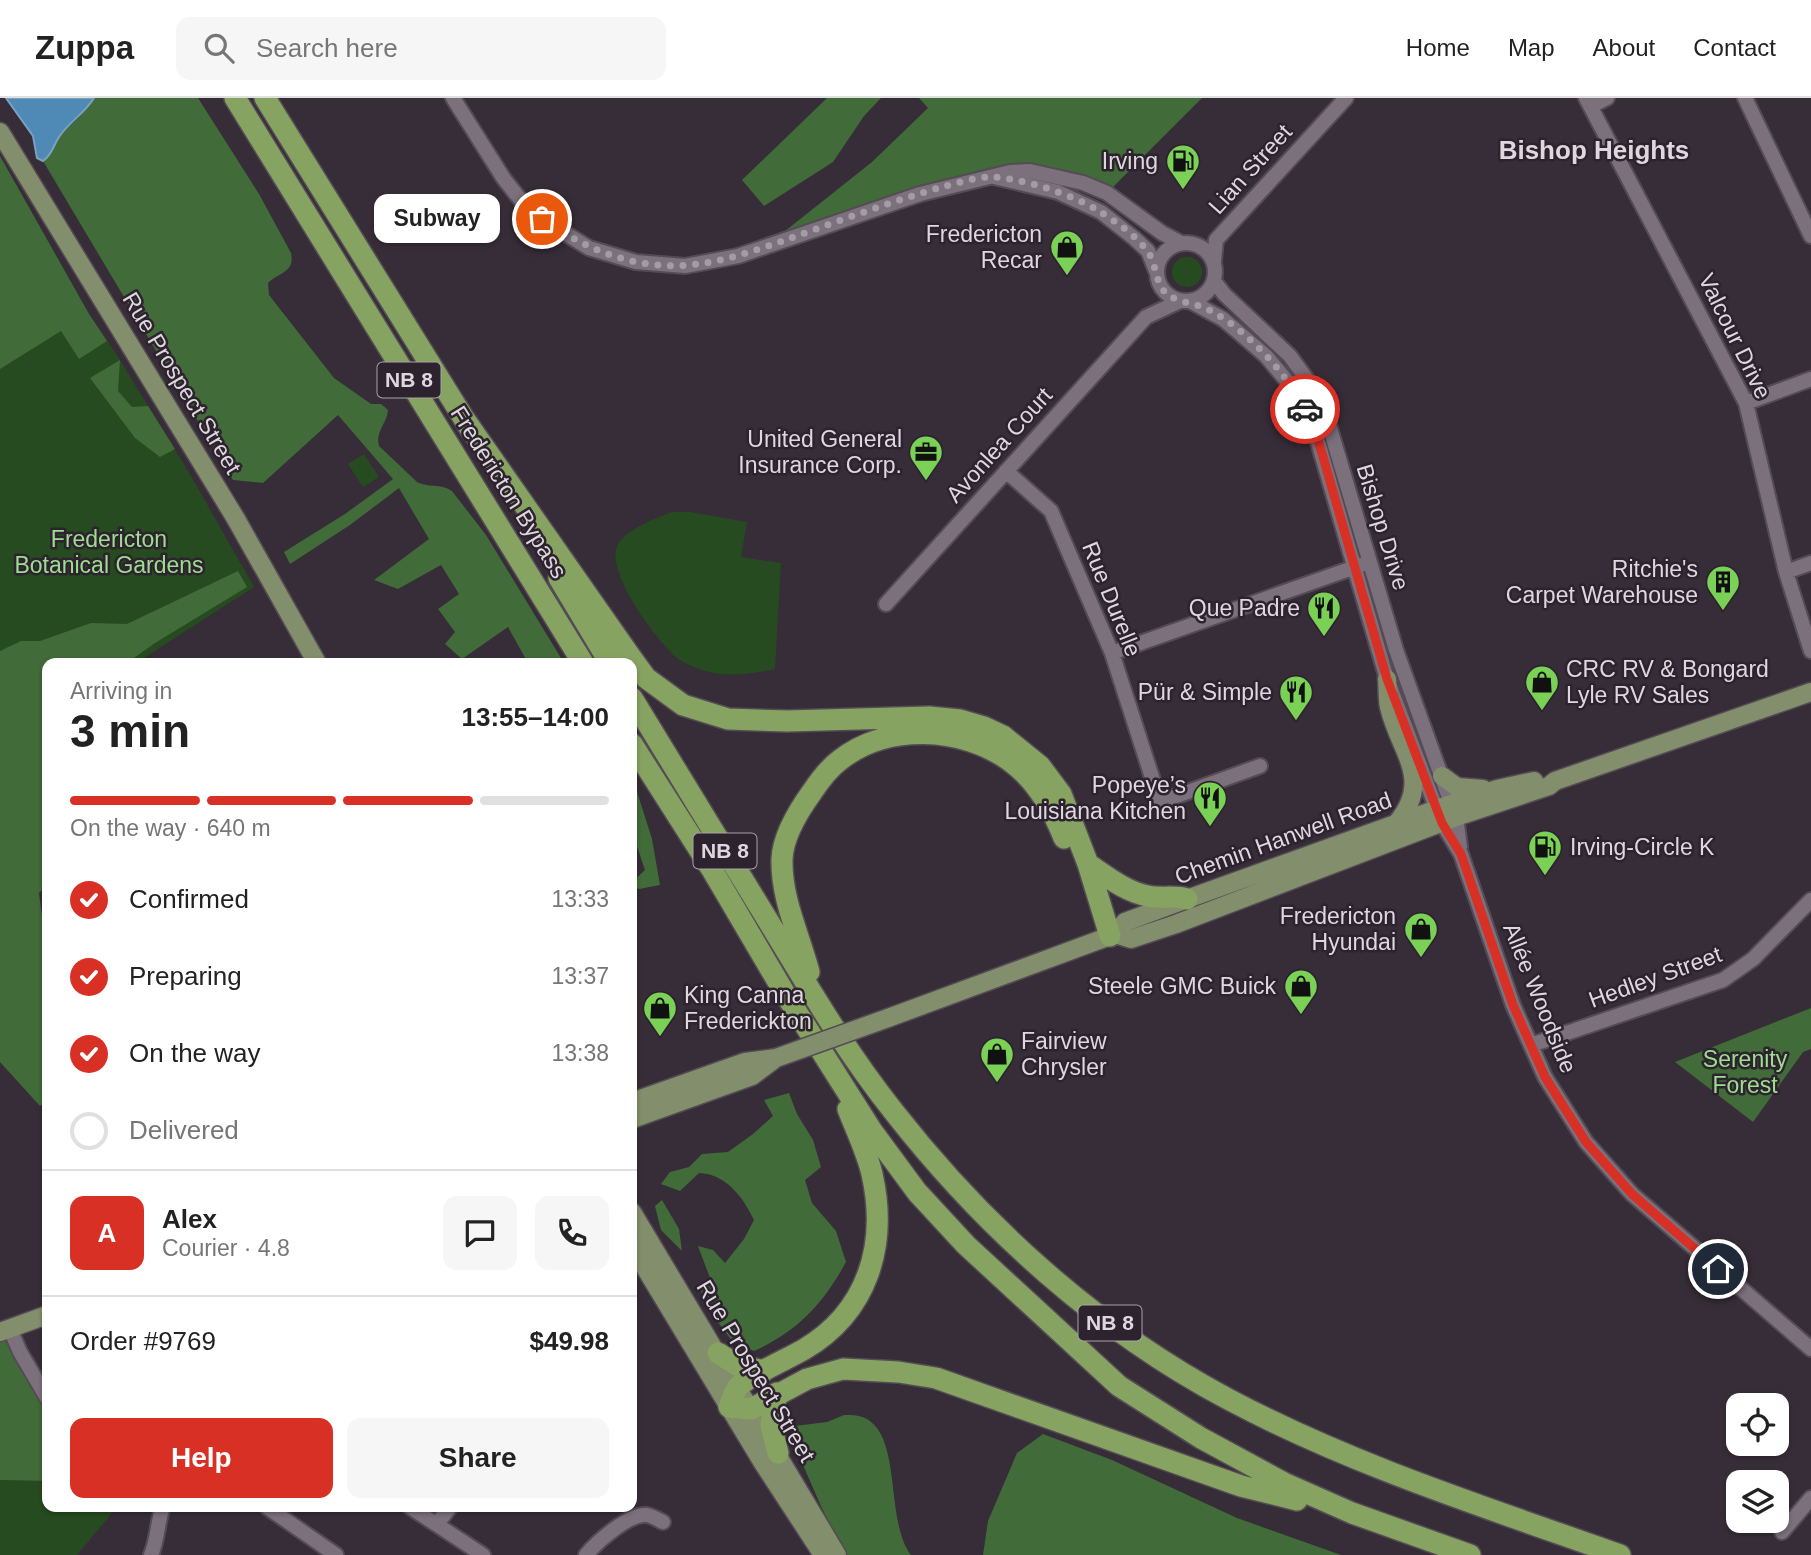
<!DOCTYPE html>
<meta charset="utf-8">
<style>
body{margin:0;font-family:Arial,sans-serif;background:#f6f6f6;color:#222;height:100vh;display:flex;flex-direction:column;font-size:26px;white-space:nowrap}
*{box-sizing:border-box;margin:0}
p{font-size:23px;color:#767676}
.icon{flex:none;width:38px;height:38px;fill:none;stroke:currentColor;stroke-width:2;stroke-linecap:round;stroke-linejoin:round}
.map{position:relative;flex:1;overflow:hidden}
.details{position:absolute;left:42px;top:560px;width:595px;height:854px;display:flex;flex-direction:column;background:#fff;border-radius:14px;box-shadow:0 2px 5px #0004}
.details>*{flex:none}
.fabs{position:absolute;left:1726px;top:1295px;display:grid;gap:14px}
.fabs a{display:grid;place-items:center;width:63px;height:63px;border-radius:14px;background:#fff;box-shadow:0 2px 5px #0004;font-size:35px}
.pin{position:absolute;display:grid;place-items:center;width:60px;height:60px;color:#fff;margin:-30px;border:4px solid #fff;border-radius:50%;box-shadow:0 2px 7px #0007}
.courier{position:absolute;display:grid;place-items:center;width:70px;height:70px;margin:-35px;border:5px solid #d93025;border-radius:50%;background:#fff;color:#222;box-shadow:0 2px 9px #0007}
.bubble{position:absolute;height:49px;border-radius:14px;background:#fff;box-shadow:0 2px 5px #0004;font-size:23px;font-weight:800;line-height:49px;text-align:center}
.overview em{font-style:normal;font-weight:800}
.overview div{display:flex;flex-direction:column-reverse}
.overview{display:flex;align-items:center;justify-content:space-between;height:119px;padding:0 28px}
h1{font-size:46px;font-weight:800;line-height:52px}
.bar{display:grid;grid-template-columns:repeat(4,1fr);gap:10px 7px;align-content:center;height:84px;padding:0 28px}
.bar i{height:9px;border-radius:5px;background:#e0e0e0}
.bar .current{background:#d93025}
.bar p{grid-column:span 4}
.line{display:flex;align-items:center;gap:18px;padding:0 28px;border-top:2px solid #e0e0e0}
.line div{flex:1}
.round{display:grid;place-items:center;flex:none;width:74px;height:74px;border-radius:14px;background:#f6f6f6}
ol{padding:0 28px;list-style:none}
li{display:flex;align-items:center;gap:21px;height:77px}
li p{margin-inline-start:auto}
li .icon{padding:7px;border-radius:50%;background:#d93025;color:#fff;stroke-width:4}
li:last-child{color:#767676}
li i{width:38px;height:38px;border:4px solid #e0e0e0;border-radius:50%}
.button{display:flex;gap:14px;margin-top:auto;padding:14px 28px}
.button a{flex:1;height:80px;border-radius:14px;background:#d93025;color:#fff;font-size:28px;font-weight:800;line-height:80px;text-align:center}
.button a+a{background:#f6f6f6;color:#222}
header{display:flex;align-items:center;gap:42px;box-sizing:border-box;height:98px;padding:0 35px;background:#fff;border-bottom:2px solid #e0e0e0}
header strong{font-size:33px}
nav{display:flex;gap:38px;margin-inline-start:auto;font-size:24px}
.search{width:490px;height:63px;background:#f6f6f6;display:flex;align-items:center;gap:18px;box-sizing:border-box;padding:0 24px;border-radius:14px;color:#767676;font-size:26px}
.map>svg:first-child{display:block}
.green{fill:#274b20}
.forest{fill:#416b38}
.water{fill:#4f89b5;stroke:#7aa1c1;stroke-width:2}
.lines{fill:none;stroke-linecap:round;stroke-linejoin:round}
.minor-casing{stroke:#544c54;stroke-width:18}
.major-casing{stroke:#544c54;stroke-width:21}
.highway-casing{stroke:#544c54;stroke-width:24}
.minor{stroke:#7c707d;stroke-width:14}
.major{stroke:#838f6c;stroke-width:18}
.highway{stroke:#87a361;stroke-width:21}
.major-bridge-casing{stroke:#544c54;stroke-width:21;stroke-linecap:butt}
.major-bridge{stroke:#838f6c;stroke-width:18}
.done{stroke:#a49ca4;stroke-width:7;stroke-dasharray:0 12.6}
.route{stroke:#d93025;stroke-width:9}
.labels{text-anchor:middle;stroke-width:5;stroke-linejoin:round;paint-order:stroke}
.shield{fill:#2d232e;stroke:#a9a2a9;stroke-width:2}
.shield-label{font-size:21px;font-weight:bold;fill:#ded8de}
.poi-label{font-size:23px;fill:#ded8de;stroke:#2d232e;text-anchor:end}
.street-label{font-size:23px;fill:#ded8de;stroke:#2d232e}
.park-label{font-size:23px;fill:#9edc90;stroke:#2d232e}
.quarter-label{font-size:26px;font-weight:bold;fill:#ded8de;stroke:#2d232e}
</style>
<header>
<strong>Zuppa</strong>
<div class="search"><svg class="icon" aria-label="search" viewBox="0 0 24 24"><circle cx="10" cy="10" r="6"/><path d="M15 15l6 6"/></svg>Search here</div>
<nav><a>Home</a><a>Map</a><a>About</a><a>Contact</a></nav>
</header>
<div class="map">
<svg width="1811" height="1457" viewBox="0 0 1811 1457">
<rect width="100%" height="100%" fill="#372d38"/>
<path class="green" d="M0,58L89,216L115,254L191,378L254,489L136,565H47V653L0,694Z
M1172 174a15 15 0 1 1 30 0a15 15 0 1 1-30 0Z
M364,356L379,379L363,389L348,366Z
M672,414H690L747,424L741,459L781,465L775,571C748,577 722,580 696,570C690,567 682,564 677,560C657,543 603,472 618,446C627,431 656,420 672,414Z
M0,1382L47,1383V1409H117L77,1457H0Z"/>
<path class="forest" d="M94,0H198L259,96L291,155C295,175 279,174 268,185L269,197L334,280L371,306H381L388,312C387,326 375,333 379,348L417,384C428,390 440,385 452,393L486,437L564,565H528L508,529L462,561L445,546L455,534L438,511L459,496L441,467L398,491L374,482L429,441L399,390L350,427L290,466L284,454L345,416L393,381L338,317L263,385L233,382L43,63L62,35L78,20Z
M827,0H881L864,18L833,64L764,108L742,82Z
M919,0H1202L1107,95L1010,74L765,149L872,64L928,10Z
M0,58L89,216L107,243L79,261L61,233L0,271Z
M120,262L118,293L132,309L148,308L175,351L160,359L135,340L90,280Z
M238,473L247,489L155,545L127,565H47V787L39,795L43,825L47,828V1002L40,1008L0,964V553L21,543H40L91,525L127,526Z
M632,678L652,741L660,787L639,791L632,788V784L645,772L632,734Z
M1811,910V951L1803,954L1753,1024L1675,964Z
M789,995L797,1016L813,1042L821,1069L805,1082L812,1105L836,1133L846,1164C823,1206 798,1233 754,1253L733,1244L714,1219L717,1210L711,1209L701,1194L710,1180L698,1148L713,1152L725,1165L744,1141L754,1122C743,1099 726,1076 699,1075L680,1093L661,1086L670,1074L689,1069L702,1056L728,1054L753,1036L773,1018L764,1002Z
M662,1102L679,1131L682,1153L661,1132L655,1108Z
M10,1231L47,1300V1383L0,1382V1234Z
M844,1317C853,1317 862,1317 870,1323C901,1346 886,1425 911,1457H845L820,1406L790,1337L795,1328L827,1324Z
M1043,1336L1112,1362L1237,1420L1341,1457H983L988,1423L1017,1355Z"/>
<path class="water" d="M6,0H94C85,15 68,25 59,39C53,48 52,57 43,63L37,60L33,38Z"/>
<g class="lines">
<g class="minor-casing">
<path id="minor" d="M453,0L504,81L520,101L542,121L589,150L636,164L685,168L738,158L920,96L1010,74L1030,73L1083,85L1107,95L1162,135L1181,145
M1586,0L1746,305L1786,474L1811,553
M1745,0L1811,138
M1591,8L1607,0
M994,79L1058,94L1101,114L1134,140L1148,153L1156,173
M1157 174a29 29 0 1 1 58 0a29 29 0 1 1-58 0Z
M1214,163L1216,142L1346,0
M1214,183L1224,196L1290,258L1306,280L1327,320L1396,552L1456,719L1460,749
M1190,203L1223,221L1266,258L1291,288L1313,327L1387,581L1442,725L1461,756L1513,907L1545,979L1586,1044L1632,1096L1811,1251
M1746,305L1811,281
M1006,373L1051,413L1112,555L1160,704L1260,668
M1786,474L1811,465
M886,506L1146,219L1180,203
M1112,555L1361,467
M1531,947L1723,882L1753,861L1811,802
M10,1231L20,1254L47,1300
M267,1409L336,1457
M410,1409L483,1457
M437,1426L450,1409
M1782,1434L1811,1400
M151,1457C158,1441 157,1424 163,1409
M586,1457C597,1444 629,1415 647,1417C652,1418 659,1422 663,1424"/>
</g>
<g class="major-casing">
<path id="major" d="M0,34L236,421L317,565
M1387,581C1388,590 1387,600 1389,609C1400,655 1434,681 1396,726
M1442,678L1457,689L1483,691
M1115,836L1125,824L1187,801L1451,706L1497,691L1534,683
M888,920L1110,838L1115,836L1131,841L1176,826L1456,719L1549,688L1555,683L1811,594
M632,1004L745,964L776,960
M632,1021L752,978L776,960
M632,1114L837,1457
M632,1148L763,1365L823,1457
M0,1234L47,1217"/>
</g>
<g class="highway-casing">
<path id="highway" d="M235,0L583,565
M265,0L471,332
M465,322L630,558L646,580L683,607L728,621L787,623L929,619L960,622L984,629L1003,638L1040,668L1061,696L1088,766L1110,838
M559,480L610,565
M632,600C677,674 722,748 767,821C807,887 846,954 894,1014C984,1129 1098,1232 1228,1301C1352,1367 1488,1410 1620,1457
M632,646L711,770L784,894L872,1033L917,1094L966,1147L1119,1288L1201,1340L1284,1385L1352,1415L1470,1457
M1088,766C1106,778 1126,794 1148,798C1161,801 1174,797 1187,801
M809,874C799,836 781,801 782,761C783,737 799,712 812,694C820,682 829,670 840,662C887,625 962,628 1010,663C1035,681 1053,712 1064,740
M848,1011C856,1032 867,1054 872,1076C888,1147 868,1214 803,1252C789,1260 747,1279 738,1289C734,1294 732,1303 729,1309L751,1311L807,1281L843,1271L898,1274L936,1280L1241,1388L1297,1402
M718,1255L737,1267L764,1273
M777,1295L771,1327L778,1355"/>
</g>
<use href="#minor" class="minor"/>
<use href="#major" class="major"/>
<use href="#highway" class="highway"/>
<g class="major-bridge-casing">
<path id="major-bridge" d="M776,960L888,920"/>
</g>
<use href="#major-bridge" class="major-bridge"/>
</g>
<g class="lines">
<path class="done" d="M542,121C578,145 613,163 658,167C698,171 739,158 777,145C831,126 886,105 942,89C958,85 978,78 994,79C1024,81 1074,97 1099,113C1115,123 1137,138 1148,154C1157,167 1155,186 1167,196C1178,205 1198,205 1211,213C1247,232 1286,275 1305,311"/>
<path class="route" d="M1305,311L1319,345L1387,581L1442,725L1461,756L1513,907L1545,979L1586,1044L1632,1096L1718,1171"/>
</g>
<defs>
<g id="fuel-pin" transform="scale(1.75)"><path d="M0 17L-7.5 6A9.5 9.5 0 1 1 7.5 6Z" fill="#7bd156" stroke="#2d232e"/><path d="M-5.5-6h7V0h2V4h1.3V-2.5L3-4.5l.8-.8L6-3V5H2.5V1h-1V6h-7ZM-4.2-4.7v3.2H.2V-4.7Z" fill="#111"/></g>
<g id="shop-pin" transform="scale(1.75)"><path d="M0 17L-7.5 6A9.5 9.5 0 1 1 7.5 6Z" fill="#7bd156" stroke="#2d232e"/><path d="M-5-2.5h2.3a2.7 3.5 0 0 1 5.4 0H5L5.5 6h-11ZM-1.5-2.5h3a1.5 2.3 0 0 0-3 0Z" fill="#111"/></g>
<g id="office-pin" transform="scale(1.75)"><path d="M0 17L-7.5 6A9.5 9.5 0 1 1 7.5 6Z" fill="#7bd156" stroke="#2d232e"/><path d="M-6-3h4V-5.5h4V-3h4V5H-6ZM-1-4.5V-3h2v-1.5ZM-6 0V1H6V0Z" fill="#111"/></g>
<g id="building-pin" transform="scale(1.75)"><path d="M0 17L-7.5 6A9.5 9.5 0 1 1 7.5 6Z" fill="#7bd156" stroke="#2d232e"/><path d="M-4-6H4V6H1V3H-1V6H-4ZM-2.5-4.3h1.7v1.8h-1.7ZM.8-4.3h1.7v1.8H.8ZM-2.5-1h1.7V.8h-1.7ZM.8-1h1.7V.8H.8Z" fill="#111"/></g>
<g id="restaurant-pin" transform="scale(1.75)"><path d="M0 17L-7.5 6A9.5 9.5 0 1 1 7.5 6Z" fill="#7bd156" stroke="#2d232e"/><path d="M-5-6h1v4h1v-4h1v4h1v-4h1v5L-1.5 .5V6h-2V.5L-5-1ZM5-6V6H3V1.5H1.5Q1.5-4 5-6Z" fill="#111"/></g>
</defs>
<g fill-rule="evenodd">
<use href="#fuel-pin" x="1183" y="63"/>
<use href="#shop-pin" x="1067" y="149"/>
<use href="#office-pin" x="926" y="354"/>
<use href="#building-pin" x="1723" y="484"/>
<use href="#restaurant-pin" x="1324" y="510"/>
<use href="#shop-pin" x="1542" y="584"/>
<use href="#restaurant-pin" x="1296" y="594"/>
<use href="#restaurant-pin" x="1210" y="700"/>
<use href="#fuel-pin" x="1545" y="749"/>
<use href="#shop-pin" x="1421" y="831"/>
<use href="#shop-pin" x="1301" y="888"/>
<use href="#shop-pin" x="660" y="910"/>
<use href="#shop-pin" x="997" y="956"/>
</g>
<g class="labels">
<g class="shield">
<rect x="377.5" y="264.5" width="63" height="35" rx="5"/>
<rect x="693.5" y="735.5" width="63" height="35" rx="5"/>
<rect x="1078.5" y="1207.5" width="63" height="35" rx="5"/>
</g>
<g class="shield-label">
<text x="409" y="289">NB 8</text>
<text x="725" y="760">NB 8</text>
<text x="1110" y="1232">NB 8</text>
</g>
<g class="poi-label">
<text x="1158" y="71">Irving</text>
<text x="1042" y="144">Fredericton<tspan x="1042" dy="26">Recar</tspan></text>
<text x="902" y="349">United General<tspan x="902" dy="26">Insurance Corp.</tspan></text>
<text x="1698" y="479">Ritchie's<tspan x="1698" dy="26">Carpet Warehouse</tspan></text>
<text x="1300" y="518">Que Padre</text>
<text x="1566" y="579" text-anchor="start">CRC RV &amp; Bongard<tspan x="1566" dy="26">Lyle RV Sales</tspan></text>
<text x="1272" y="602">Pür &amp; Simple</text>
<text x="1186" y="695">Popeye’s<tspan x="1186" dy="26">Louisiana Kitchen</tspan></text>
<text x="1570" y="757" text-anchor="start">Irving-Circle K</text>
<text x="1396" y="826">Fredericton<tspan x="1396" dy="26">Hyundai</tspan></text>
<text x="1276" y="896">Steele GMC Buick</text>
<text x="684" y="905" text-anchor="start">King Canna<tspan x="684" dy="26">Frederickton</tspan></text>
<text x="1021" y="951" text-anchor="start">Fairview<tspan x="1021" dy="26">Chrysler</tspan></text>
</g>
<g class="street-label">
<text transform="translate(1250 71) rotate(-48)" y="8">Lian Street</text>
<text transform="translate(1735 238) rotate(64)" y="8">Valcour Drive</text>
<text transform="translate(182 285) rotate(59)" y="8">Rue Prospect Street</text>
<text transform="translate(999 347) rotate(-48)" y="8">Avonlea Court</text>
<text transform="translate(509 394) rotate(58)" y="8">Fredericton Bypass</text>
<text transform="translate(1383 429) rotate(73)" y="8">Bishop Drive</text>
<text transform="translate(1112 501) rotate(68)" y="8">Rue Durelle</text>
<text transform="translate(1283 740) rotate(-20)" y="8">Chemin Hanwell Road</text>
<text transform="translate(1655 879) rotate(-20)" y="8">Hedley Street</text>
<text transform="translate(1540 900) rotate(68)" y="8">Allée Woodside</text>
<text transform="translate(756 1273) rotate(59)" y="8">Rue Prospect Street</text>
</g>
<g class="park-label">
<text x="109" y="449">Fredericton<tspan x="109" dy="26">Botanical Gardens</tspan></text>
<text x="1745" y="969">Serenity<tspan x="1745" dy="26">Forest</tspan></text>
</g>
<g class="quarter-label">
<text x="1594" y="61">Bishop Heights</text>
</g>
</g>
</svg>
<div class="fabs">
<a><svg class="icon" aria-label="locate" viewBox="0 0 24 24"><circle cx="12" cy="12" r="6"/><path d="M12 2v4M12 18v4M2 12h4M18 12h4"/></svg></a>
<a><svg class="icon" aria-label="layers" viewBox="0 0 24 24"><path d="M12 4l9 5-9 5-9-5zM3 14l9 5 9-5"/></svg></a>
</div>
<div class="pin" style="left:542px;top:121px;background:#ea580c"><svg class="icon" aria-label="bag" viewBox="0 0 24 24"><path d="M5 8h14l-1 12H6zM9 8a3 3 0 0 1 6 0"/></svg></div>
<div class="pin" style="left:1718px;top:1171px;background:#1f2937"><svg class="icon" aria-label="home" viewBox="0 0 24 24"><path d="M3 11l9-7 9 7M6 9v11h12V9"/></svg></div>
<div class="courier" style="left:1305px;top:311px"><svg class="icon" aria-label="car" viewBox="0 0 24 24"><path d="M5 17H2v-5l4-1 3-4h7l3 4 3 1v5h-3M9 17h6M6 11h13"/><circle cx="7" cy="17" r="2"/><circle cx="17" cy="17" r="2"/></svg></div>
<div class="bubble" style="left:374px;top:96px;width:126px">Subway</div>
<section class="details">
<div class="overview"><div><h1>3 min</h1><p>Arriving in</p></div><em>13:55–14:00</em></div>
<div class="bar"><i class="current"></i><i class="current"></i><i class="current"></i><i></i><p>On the way · 640 m</p></div>
<ol>
<li><svg class="icon" aria-label="check" viewBox="0 0 24 24"><path d="M5 12l5 5 9-10"/></svg>Confirmed<p>13:33</p></li>
<li><svg class="icon" aria-label="check" viewBox="0 0 24 24"><path d="M5 12l5 5 9-10"/></svg>Preparing<p>13:37</p></li>
<li><svg class="icon" aria-label="check" viewBox="0 0 24 24"><path d="M5 12l5 5 9-10"/></svg>On the way<p>13:38</p></li>
<li><i></i>Delivered</li>
</ol>
<div class="line" style="height:126px"><b class="round" style="background:#d93025;color:#fff">A</b><div><b>Alex</b><p>Courier · 4.8</p></div><a class="round"><svg class="icon" aria-label="chat" viewBox="0 0 24 24"><path d="M4 5h16v11H9l-5 4z"/></svg></a><a class="round"><svg class="icon" aria-label="phone" viewBox="0 0 24 24"><path d="M5 4h4l2 5-3 2q2 4 5 5l2-3 5 2v4C11 20 4 13 5 4z"/></svg></a></div>
<div class="line" style="height:91px"><div>Order #9769</div><b>$49.98</b></div>
<div class="button"><a>Help</a><a>Share</a></div>
</section>
</div>
